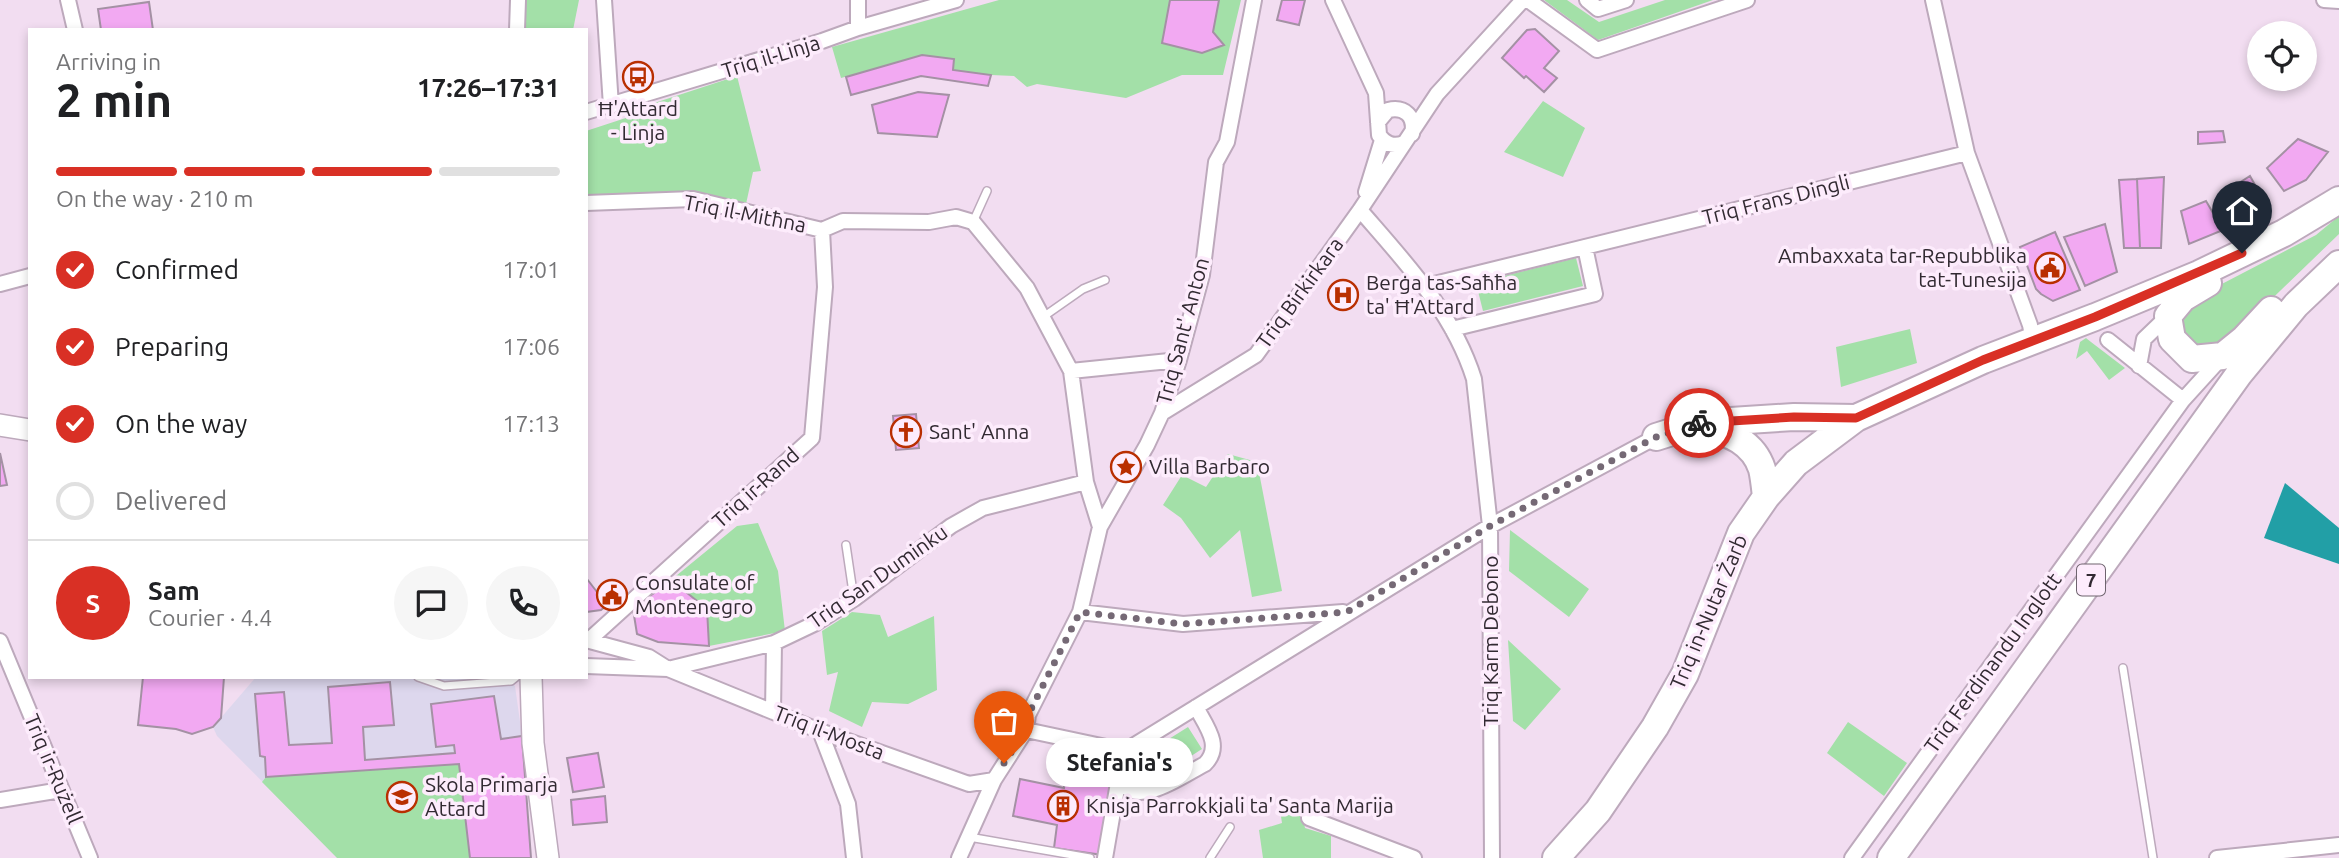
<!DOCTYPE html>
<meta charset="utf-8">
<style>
body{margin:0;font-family:Ubuntu,sans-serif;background:#f6f6f6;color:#202124;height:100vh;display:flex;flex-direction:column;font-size:26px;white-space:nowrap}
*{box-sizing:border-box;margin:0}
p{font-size:23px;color:#757577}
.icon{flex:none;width:38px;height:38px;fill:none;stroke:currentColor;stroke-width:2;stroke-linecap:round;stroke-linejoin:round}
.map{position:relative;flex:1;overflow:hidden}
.details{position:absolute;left:28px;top:28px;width:560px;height:651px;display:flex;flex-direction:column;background:#fff;border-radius:0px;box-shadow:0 4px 10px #0003}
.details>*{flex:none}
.fabs{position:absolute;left:2247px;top:21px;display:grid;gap:14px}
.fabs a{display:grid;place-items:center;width:70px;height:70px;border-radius:50%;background:#fff;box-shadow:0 4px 10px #0003;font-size:35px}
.pin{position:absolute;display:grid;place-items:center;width:60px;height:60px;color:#fff;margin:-72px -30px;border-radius:50% 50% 50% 0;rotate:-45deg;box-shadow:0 0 7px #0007}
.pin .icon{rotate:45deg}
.courier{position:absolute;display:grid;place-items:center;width:70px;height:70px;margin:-35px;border:5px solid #d93025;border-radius:50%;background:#fff;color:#222;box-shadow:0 2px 9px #0007}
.bubble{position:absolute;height:49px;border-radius:24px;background:#fff;box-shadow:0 4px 10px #0003;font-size:23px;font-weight:700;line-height:49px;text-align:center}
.head em{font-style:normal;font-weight:700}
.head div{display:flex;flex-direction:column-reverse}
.head{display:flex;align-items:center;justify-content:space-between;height:119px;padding:0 28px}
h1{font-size:46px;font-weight:700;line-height:52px}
.bar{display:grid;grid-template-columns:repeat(4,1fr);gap:10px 7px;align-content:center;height:84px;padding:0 28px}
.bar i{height:9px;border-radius:5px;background:#e0e0e0}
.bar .current{background:#d93025}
.bar p{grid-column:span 4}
.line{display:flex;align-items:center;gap:18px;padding:0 28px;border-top:2px solid #e0e0e0}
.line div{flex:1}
.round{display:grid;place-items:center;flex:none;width:74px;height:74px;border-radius:37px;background:#f6f6f6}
ol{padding:0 28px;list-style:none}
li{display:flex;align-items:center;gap:21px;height:77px}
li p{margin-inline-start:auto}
li .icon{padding:7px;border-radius:50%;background:#d93025;color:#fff;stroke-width:4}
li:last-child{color:#757577}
li i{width:38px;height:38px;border:4px solid #e0e0e0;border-radius:50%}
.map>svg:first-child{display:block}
.education{fill:#ddd7ed}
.green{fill:#a3e0a8}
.water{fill:#229fa6}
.building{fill:#f2a9f2;stroke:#a491a4;stroke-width:2}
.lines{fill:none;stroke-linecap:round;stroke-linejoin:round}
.lane-casing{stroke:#bda9bc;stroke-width:10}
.street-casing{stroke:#bda9bc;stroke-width:18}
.secondary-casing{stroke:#bda9bc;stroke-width:24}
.highway-casing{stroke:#bda9bc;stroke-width:30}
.lane{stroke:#fff;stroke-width:7}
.street{stroke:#fff;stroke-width:14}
.secondary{stroke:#fff;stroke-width:21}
.highway{stroke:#fff;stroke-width:26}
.done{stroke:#756975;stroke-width:7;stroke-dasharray:0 12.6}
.route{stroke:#d93025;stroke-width:9}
.labels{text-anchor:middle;stroke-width:7;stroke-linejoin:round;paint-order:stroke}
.shield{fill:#fdecfc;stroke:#6f646f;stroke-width:2}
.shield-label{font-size:19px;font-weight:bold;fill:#322a32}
.street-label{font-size:21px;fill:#322a32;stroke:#fdecfc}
.poi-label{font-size:21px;fill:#322a32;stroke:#fdecfc;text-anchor:start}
</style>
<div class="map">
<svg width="2339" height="858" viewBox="0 0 2339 858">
<rect width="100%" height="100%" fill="#f2ddf1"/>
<path class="education" d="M256,677H507L515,686L522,736L531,858H338L217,736L213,727Z"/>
<path class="green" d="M525,0H579L573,30H517Z
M999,0H1241L1223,75H1182L1126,98L1037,84L1027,87L1014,76L991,75L953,70V59L922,55L841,78L832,47Z
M1544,0H1567L1599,22L1665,0H1713L1598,40Z
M737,76L761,171L753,172L746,204L689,197H596L586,193V131L638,114V126L639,108Z
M1543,101L1585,128L1563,177L1504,152Z
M2339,216V234L2250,320L2230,343L2196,349L2180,334V313L2193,299L2316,235Z
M1576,258L1583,286L1483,311L1476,283Z
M1910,329L1917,363L1841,387L1836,347Z
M2086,338L2091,342L2125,368L2109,380L2087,351L2076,359L2080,342Z
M1228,454L1257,462L1282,591L1252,597L1240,530L1210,558L1181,518L1163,505L1182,475L1206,487Z
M758,523L778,571L785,631L709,646L707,609L671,580L737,526Z
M1510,530L1589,589L1569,617L1509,571Z
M852,612L880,615L888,637L934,616L937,690L908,704L872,702L862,727L829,711L838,672L827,675L822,631Z
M1508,640L1561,689L1525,730L1513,721Z
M1848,722L1907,763L1884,796L1827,753Z
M1188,727L1202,749L1143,787L1129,764Z
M459,764L470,858H337L262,782L266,777Z
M1301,807L1305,828L1331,836V858H1263L1259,830L1282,823L1280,810Z"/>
<path class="water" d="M2285,483L2339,528V564L2264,538Z"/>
<path class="building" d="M1170,0H1219L1213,32L1224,45L1202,53L1162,43Z
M1282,0H1305L1299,25L1277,20Z
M149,2L153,30H101L98,9Z
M1535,29L1559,51L1544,68L1557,78L1544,92L1526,76L1524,78L1502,58L1527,30Z
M922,55L954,59L953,70L991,75L988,86L921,76L851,95L846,77Z
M918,92L949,95L937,137L878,133L872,105Z
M2223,131L2225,142L2198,144V132Z
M2298,139L2328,152L2306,180L2284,191L2267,168Z
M2250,176L2264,201L2251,209L2239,183Z
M2164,177L2161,248H2140L2137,179Z
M2137,179L2140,248H2124L2119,180Z
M2239,183L2251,209L2239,217L2223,190Z
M2206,201L2223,230L2189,244L2181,211Z
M2105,224L2117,272L2085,286L2064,237Z
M2055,232L2080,290L2053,301L2041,294L2036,289L2020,247Z
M916,414L919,448L896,450L893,416Z
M0,453L7,485L0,486Z
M587,579L607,605L601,610L586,612Z
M671,580L707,609L709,646L658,642L637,634L633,609Z
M143,677H224L221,718L213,727L192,734L176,729L138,725Z
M390,682L394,725L363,727L365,760L455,753L454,745L436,747L431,704L494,696L501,739L522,736L531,858H470L459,764L266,777L265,757L260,756L255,694L284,692L289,745L332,743L328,687Z
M598,753L604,787L573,792L567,758Z
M1067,767L1103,771L1113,796L1103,855L1054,848L1057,825L1013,816L1020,779L1064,788Z
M605,796L607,822L573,825L571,800Z"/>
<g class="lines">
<g class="lane-casing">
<path id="lane" d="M973,222L987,191
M1043,317L1083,289L1105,280
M846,545L854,599
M2123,668L2153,858
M418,677L444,686L511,681L516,677
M969,837L1090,858
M1210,858L1230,827"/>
</g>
<g class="street-casing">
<path id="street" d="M68,0L75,30
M604,0L611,106
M858,0V28
M1333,0L1376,93L1379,135C1385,144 1393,147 1404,143
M1528,0L1597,50L1747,0
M1587,0L1598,9L1626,0
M1933,0L1967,153L2030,325L2033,341
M2324,0L2339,1
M517,30L518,0
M586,112L822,41L858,28L956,0
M1378,122L1388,110C1405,106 1416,117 1412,134
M1366,192L1382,140
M586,203L693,199L822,230L843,221L929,222L956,217L973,222L1027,288L1071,371L1086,482L1100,527
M1360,210C1405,262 1453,312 1474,379L1490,526L1492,858
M0,284L30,276
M1426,286L1967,153
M1452,329L1595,294L1585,247
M2108,340L2183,400
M2139,366L2144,339L2168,316
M1071,371L1179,360
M1162,413L1256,355L1360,210L1437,94L1523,0
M1080,612L1183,624L1343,612
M586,640L649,657L668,669L820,731L969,784L994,780
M589,640L812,438L825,287L822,230
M0,641L90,858
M586,666L668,669L774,643L816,623L854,599L951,526L983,508L1086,482
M1196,707C1206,726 1223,746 1205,764C1185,774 1138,809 1122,782C1115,770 1119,761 1125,751L1490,526L1656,437
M773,712L774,643
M1026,730L1125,751
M820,731L848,804L854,858
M0,800L61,790
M1309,818L1414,858
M959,858L994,780L1026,730L1028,715L1080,612L1100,527L1147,445L1162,413L1179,360L1202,275L1216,162L1227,142L1254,0
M1105,858L1119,777
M1852,858L2183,400L2223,356
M2217,858L2339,845"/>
</g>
<g class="secondary-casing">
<path id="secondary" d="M0,425L30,430
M531,677L533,743L548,858"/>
</g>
<g class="highway-casing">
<path id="highway" d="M2208,283L2183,298L2168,316L2172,339L2192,359L2223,356L2244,339L2271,310
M1704,430C1729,430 1754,444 1762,469C1764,477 1765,488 1766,497
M1656,437L1700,423L1794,417L1856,418
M1556,858L1598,811L1655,727L1685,674L1741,533L1766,497L1796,463L1856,418L1983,360L2095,317L2199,274L2284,233L2339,200
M1891,858L2239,374L2296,305L2339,264"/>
</g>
<use href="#lane" class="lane"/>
<use href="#street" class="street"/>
<use href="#secondary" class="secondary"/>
<use href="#highway" class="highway"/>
</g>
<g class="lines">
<path class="done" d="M1004,763L1026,730L1028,715L1080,612L1183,624L1347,612L1490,526L1656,437L1699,423"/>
<path class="route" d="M1699,423L1794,417L1856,418L1983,360L2095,317L2242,253"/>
</g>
<defs>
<g id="bus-ring" transform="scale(1.575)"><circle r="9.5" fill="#fdecfc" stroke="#b92f01" stroke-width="1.5"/><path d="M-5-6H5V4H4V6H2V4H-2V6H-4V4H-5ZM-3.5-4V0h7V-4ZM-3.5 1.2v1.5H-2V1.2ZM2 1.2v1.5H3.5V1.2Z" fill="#b92f01"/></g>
<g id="civic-ring" transform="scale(1.575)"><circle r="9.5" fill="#fdecfc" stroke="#b92f01" stroke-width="1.5"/><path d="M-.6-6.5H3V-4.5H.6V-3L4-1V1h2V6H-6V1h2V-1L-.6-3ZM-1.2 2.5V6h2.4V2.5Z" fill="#b92f01"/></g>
<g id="hospital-ring" transform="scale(1.575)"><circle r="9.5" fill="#fdecfc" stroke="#b92f01" stroke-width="1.5"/><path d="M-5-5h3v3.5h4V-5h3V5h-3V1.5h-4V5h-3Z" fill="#b92f01"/></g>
<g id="church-ring" transform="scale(1.575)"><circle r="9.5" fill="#fdecfc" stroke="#b92f01" stroke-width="1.5"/><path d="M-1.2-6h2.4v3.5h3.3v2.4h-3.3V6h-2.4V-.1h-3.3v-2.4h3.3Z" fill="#b92f01"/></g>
<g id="sight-ring" transform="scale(1.575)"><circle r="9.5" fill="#fdecfc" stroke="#b92f01" stroke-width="1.5"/><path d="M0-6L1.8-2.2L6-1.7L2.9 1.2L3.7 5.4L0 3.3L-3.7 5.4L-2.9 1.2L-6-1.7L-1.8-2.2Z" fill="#b92f01"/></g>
<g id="school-ring" transform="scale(1.575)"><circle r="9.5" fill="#fdecfc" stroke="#b92f01" stroke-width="1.5"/><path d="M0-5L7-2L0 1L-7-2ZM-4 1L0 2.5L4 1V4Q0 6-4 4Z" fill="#b92f01"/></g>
<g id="building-ring" transform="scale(1.575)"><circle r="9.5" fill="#fdecfc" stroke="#b92f01" stroke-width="1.5"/><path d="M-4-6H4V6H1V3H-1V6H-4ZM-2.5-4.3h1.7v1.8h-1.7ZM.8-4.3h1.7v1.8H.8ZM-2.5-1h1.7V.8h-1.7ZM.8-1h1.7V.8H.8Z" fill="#b92f01"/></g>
</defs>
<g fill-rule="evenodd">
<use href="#bus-ring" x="638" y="77"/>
<use href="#civic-ring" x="2050" y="268"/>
<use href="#hospital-ring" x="1343" y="295"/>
<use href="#church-ring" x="906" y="432"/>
<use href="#sight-ring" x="1126" y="467"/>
<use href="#civic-ring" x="612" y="595"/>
<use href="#school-ring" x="402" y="797"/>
<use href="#building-ring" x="1063" y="806"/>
</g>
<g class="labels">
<rect class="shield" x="2077" y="564.5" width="28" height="31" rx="5"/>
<g class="shield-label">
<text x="2091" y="587">7</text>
</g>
<g class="street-label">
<text transform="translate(771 57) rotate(-17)" y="7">Triq il-Linja</text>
<text transform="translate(1776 200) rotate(-14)" y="7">Triq Frans Dingli</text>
<text transform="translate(745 214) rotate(11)" y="7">Triq il-Mitħna</text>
<text transform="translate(1300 293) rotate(-54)" y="7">Triq Birkirkara</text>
<text transform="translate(1183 331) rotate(-75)" y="7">Triq Sant' Anton</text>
<text transform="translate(756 488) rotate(-42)" y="7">Triq ir-Rand</text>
<text transform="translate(878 577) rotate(-35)" y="7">Triq San Duminku</text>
<text transform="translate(1709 612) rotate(-67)" y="7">Triq in-Nutar Żarb</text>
<text transform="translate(1491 641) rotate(-90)" y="7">Triq Karm Debono</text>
<text transform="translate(1993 663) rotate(-54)" y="7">Triq Ferdinandu Inglott</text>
<text transform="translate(829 733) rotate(21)" y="7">Triq il-Mosta</text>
<text transform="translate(53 769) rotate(67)" y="7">Triq ir-Rużell</text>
</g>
<g class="poi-label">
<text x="638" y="116" text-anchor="middle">Ħ'Attard<tspan x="638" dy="24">- Linja</tspan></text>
<text x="2027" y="263" text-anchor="end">Ambaxxata tar-Repubblika<tspan x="2027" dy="24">tat-Tunesija</tspan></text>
<text x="1366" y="290">Berġa tas-Saħħa<tspan x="1366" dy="24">ta' Ħ'Attard</tspan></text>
<text x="929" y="439">Sant' Anna</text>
<text x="1149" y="474">Villa Barbaro</text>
<text x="635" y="590">Consulate of<tspan x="635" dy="24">Montenegro</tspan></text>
<text x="425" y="792">Skola Primarja<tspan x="425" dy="24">Attard</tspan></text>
<text x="1086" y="813">Knisja Parrokkjali ta' Santa Marija</text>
</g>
</g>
</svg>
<div class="fabs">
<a><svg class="icon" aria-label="locate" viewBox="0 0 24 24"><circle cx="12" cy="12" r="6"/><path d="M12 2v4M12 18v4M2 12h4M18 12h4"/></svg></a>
</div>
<div class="pin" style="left:1004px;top:763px;background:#ea580c"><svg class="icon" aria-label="bag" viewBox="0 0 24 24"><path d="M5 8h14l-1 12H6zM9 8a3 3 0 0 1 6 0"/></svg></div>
<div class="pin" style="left:2242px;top:253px;background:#1f2937"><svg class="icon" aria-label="home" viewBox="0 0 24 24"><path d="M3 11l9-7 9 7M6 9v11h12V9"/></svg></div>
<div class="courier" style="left:1699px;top:423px"><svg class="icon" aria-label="bike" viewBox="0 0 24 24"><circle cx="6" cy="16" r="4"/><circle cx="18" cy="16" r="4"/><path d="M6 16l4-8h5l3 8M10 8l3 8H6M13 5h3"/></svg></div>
<div class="bubble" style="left:1046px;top:738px;width:147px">Stefania's</div>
<section class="details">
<div class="head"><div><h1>2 min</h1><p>Arriving in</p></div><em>17:26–17:31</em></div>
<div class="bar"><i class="current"></i><i class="current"></i><i class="current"></i><i></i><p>On the way · 210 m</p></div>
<ol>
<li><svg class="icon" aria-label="check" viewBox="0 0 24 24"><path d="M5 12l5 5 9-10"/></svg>Confirmed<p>17:01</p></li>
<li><svg class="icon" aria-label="check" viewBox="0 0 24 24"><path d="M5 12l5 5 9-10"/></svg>Preparing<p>17:06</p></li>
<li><svg class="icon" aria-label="check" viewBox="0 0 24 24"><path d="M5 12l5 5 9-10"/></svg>On the way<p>17:13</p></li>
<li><i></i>Delivered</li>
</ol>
<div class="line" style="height:126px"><b class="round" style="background:#d93025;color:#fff">S</b><div><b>Sam</b><p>Courier · 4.4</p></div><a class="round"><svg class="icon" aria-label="chat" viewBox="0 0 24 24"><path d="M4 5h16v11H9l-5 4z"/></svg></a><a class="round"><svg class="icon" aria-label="phone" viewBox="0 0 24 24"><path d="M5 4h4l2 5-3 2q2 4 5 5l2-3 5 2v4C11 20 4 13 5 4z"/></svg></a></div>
</section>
</div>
